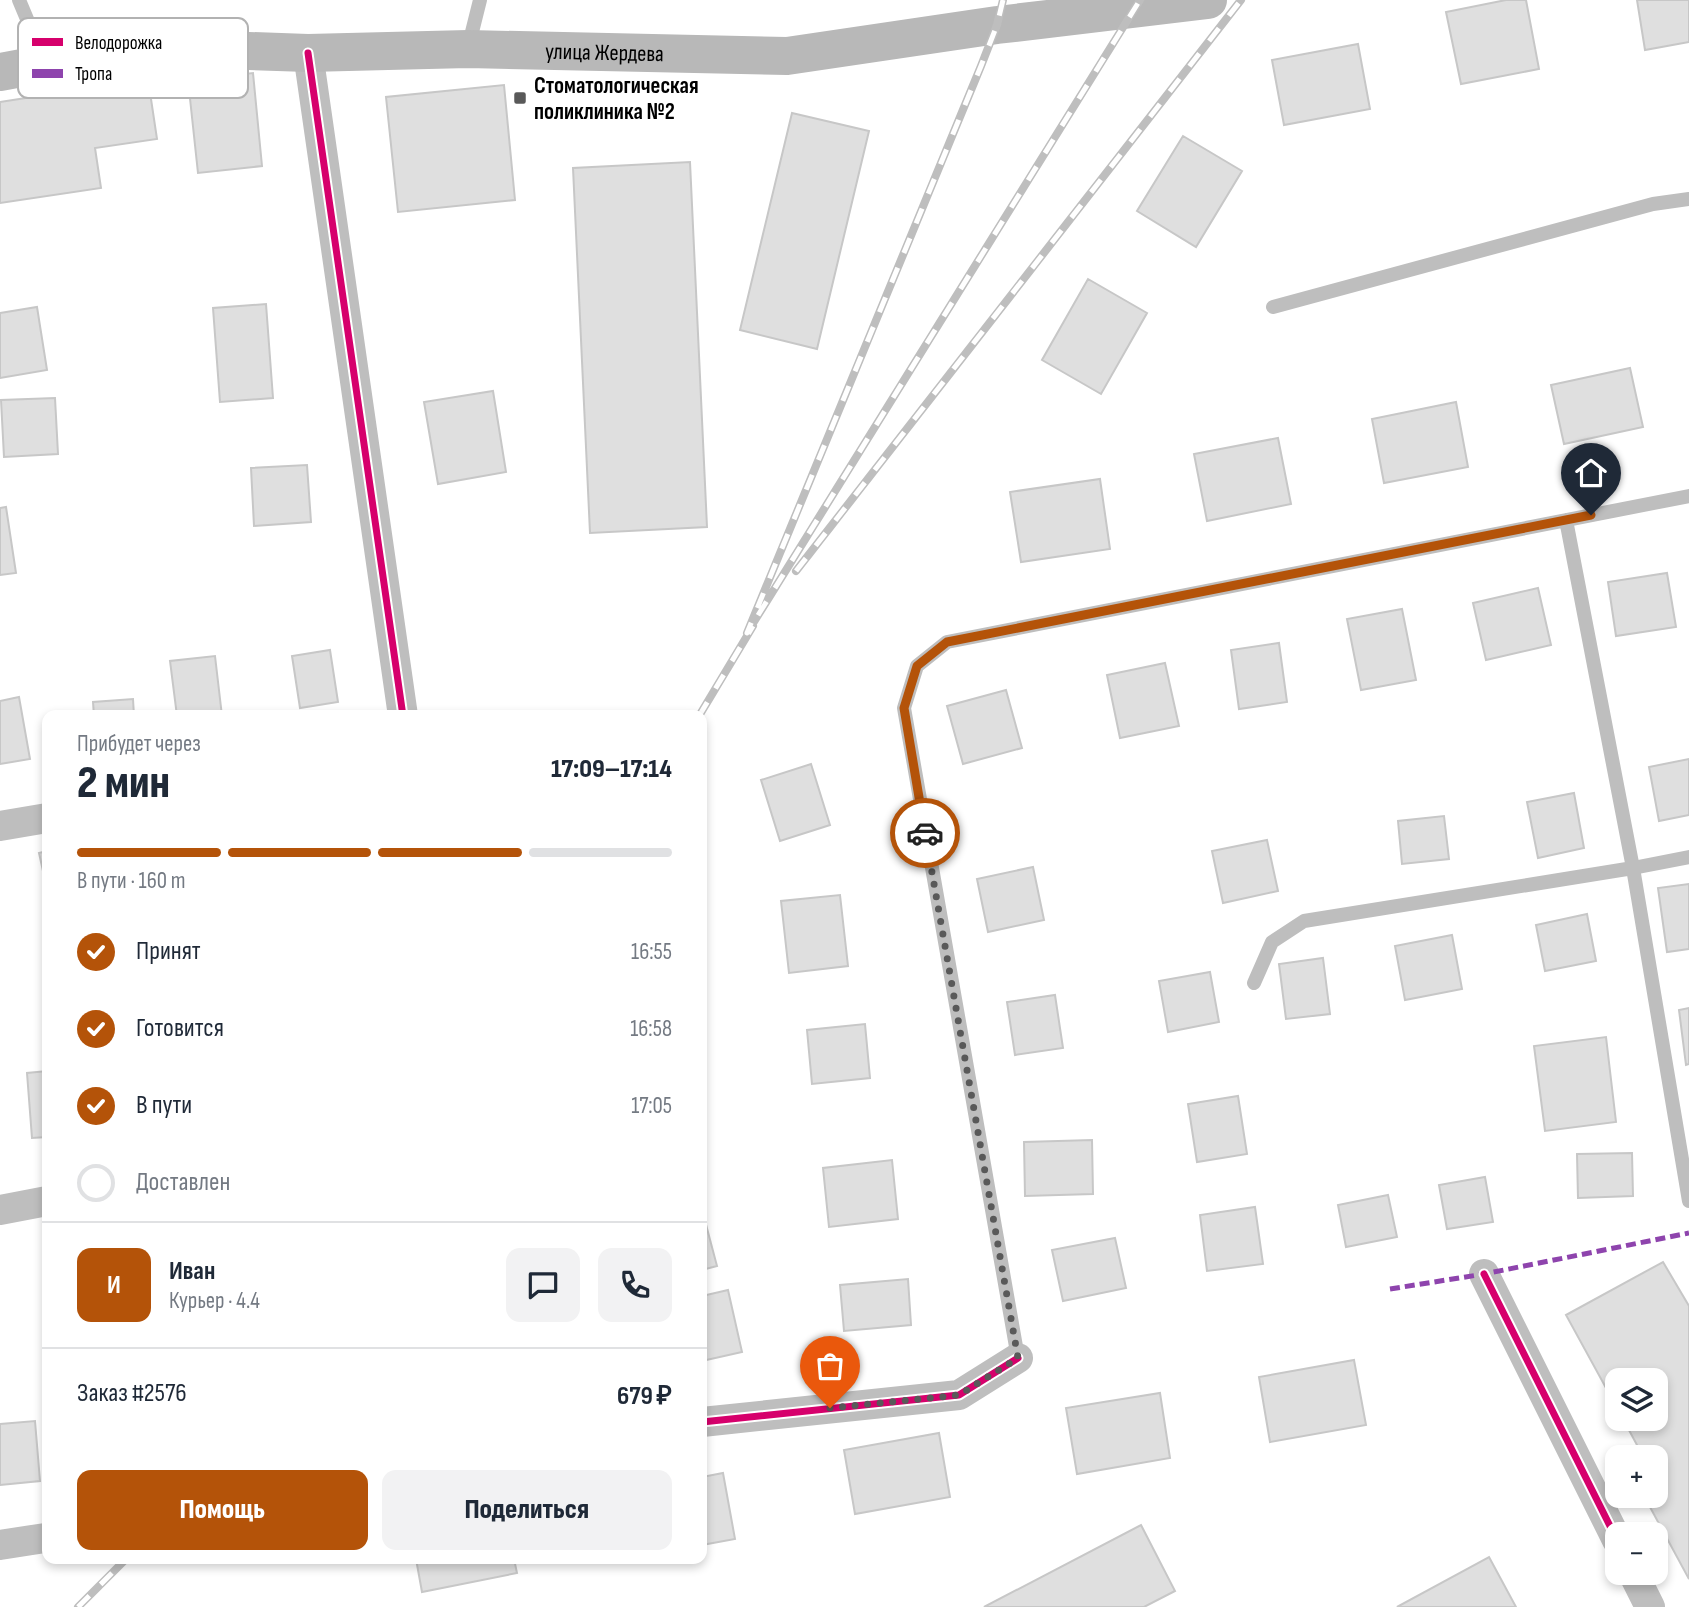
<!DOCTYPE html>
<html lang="ru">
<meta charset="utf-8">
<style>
body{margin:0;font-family:"Sofia Sans Condensed",sans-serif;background:#f2f2f3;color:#1f2937;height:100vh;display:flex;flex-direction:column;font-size:26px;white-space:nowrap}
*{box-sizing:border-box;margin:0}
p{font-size:23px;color:#747a83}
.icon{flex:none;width:38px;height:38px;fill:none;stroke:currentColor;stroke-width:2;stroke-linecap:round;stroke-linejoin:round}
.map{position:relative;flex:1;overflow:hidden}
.details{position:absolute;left:42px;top:710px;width:665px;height:854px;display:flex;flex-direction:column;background:#fff;border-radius:14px;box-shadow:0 4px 10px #0003}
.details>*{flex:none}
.buttons{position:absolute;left:1605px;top:1368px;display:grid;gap:14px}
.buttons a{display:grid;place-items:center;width:63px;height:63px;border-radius:14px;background:#fff;box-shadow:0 4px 10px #0003;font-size:35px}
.pin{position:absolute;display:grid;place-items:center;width:60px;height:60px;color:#fff;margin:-72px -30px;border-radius:50% 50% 50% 0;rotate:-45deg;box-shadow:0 0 7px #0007}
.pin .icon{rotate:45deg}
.courier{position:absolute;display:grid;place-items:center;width:70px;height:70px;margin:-35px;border:5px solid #b45309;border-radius:50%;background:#fff;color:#222;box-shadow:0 2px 9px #0007}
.summary em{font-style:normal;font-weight:800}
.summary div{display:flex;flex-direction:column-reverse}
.summary{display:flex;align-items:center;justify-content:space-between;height:119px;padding:0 35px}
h1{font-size:46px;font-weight:800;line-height:52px}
.bar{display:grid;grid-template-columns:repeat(4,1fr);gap:10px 7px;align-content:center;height:84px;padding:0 35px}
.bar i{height:9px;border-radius:5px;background:#e0e1e3}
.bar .selected{background:#b45309}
.bar p{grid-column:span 4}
.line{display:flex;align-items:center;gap:18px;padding:0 35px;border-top:2px solid #e0e1e3}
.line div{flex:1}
.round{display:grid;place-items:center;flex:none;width:74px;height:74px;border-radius:14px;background:#f2f2f3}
ol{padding:0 35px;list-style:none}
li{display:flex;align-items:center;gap:21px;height:77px}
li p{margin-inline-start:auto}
li .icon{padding:7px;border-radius:50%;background:#b45309;color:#fff;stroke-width:4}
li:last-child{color:#747a83}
li i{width:38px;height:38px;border:4px solid #e0e1e3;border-radius:50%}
.cta{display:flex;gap:14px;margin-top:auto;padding:14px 35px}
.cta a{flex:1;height:80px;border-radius:14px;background:#b45309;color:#fff;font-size:28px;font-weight:800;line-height:80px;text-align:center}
.cta a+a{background:#f2f2f3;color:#1f2937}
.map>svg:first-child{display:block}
.building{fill:#dfdfdf;stroke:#c7c7c7;stroke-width:2}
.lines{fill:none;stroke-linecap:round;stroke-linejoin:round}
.service{stroke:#bebebe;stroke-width:14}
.minor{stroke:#bebebe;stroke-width:30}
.secondary{stroke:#b8b8b8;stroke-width:38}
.rail-casing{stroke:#bebebe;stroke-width:8}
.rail{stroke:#fff;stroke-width:5;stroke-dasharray:16;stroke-linecap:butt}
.quiet{stroke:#8e44ad;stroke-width:5;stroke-dasharray:10 5;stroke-linecap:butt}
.cycleway-casing{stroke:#fff;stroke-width:11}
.cycleway{stroke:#d6006c;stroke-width:7}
.done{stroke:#595959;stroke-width:7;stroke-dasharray:0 12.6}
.route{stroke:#b45309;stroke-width:9}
.poi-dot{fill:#595959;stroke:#fff;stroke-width:2.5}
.labels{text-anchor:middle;stroke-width:5;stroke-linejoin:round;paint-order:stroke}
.street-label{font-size:23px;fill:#000;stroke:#fff}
.poi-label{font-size:23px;font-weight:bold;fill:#000;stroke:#fff;text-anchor:start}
.key{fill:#fff;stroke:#b2b2b2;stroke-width:2}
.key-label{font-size:19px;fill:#000}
</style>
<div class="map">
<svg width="1689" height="1607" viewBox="0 0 1689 1607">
<rect width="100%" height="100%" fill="#fff"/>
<path class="building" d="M1506,0H1526L1539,69L1461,84L1446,12Z
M1637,0H1689V42L1645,50Z
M1358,44L1370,109L1284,125L1272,60Z
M253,73L262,166L198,173L188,80Z
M148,79L157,139L95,148L101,188L0,203V102Z
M504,85L515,200L398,212L386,97Z
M792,113L869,131L817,349L740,330Z
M1183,136L1242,171L1196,247L1137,211Z
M690,162L707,527L590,533L573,168Z
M1088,279L1147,313L1101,394L1042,360Z
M266,304L273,398L220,402L213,308Z
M37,307L47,370L0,378V313Z
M1630,368L1643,427L1564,444L1551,385Z
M493,391L506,472L438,484L424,402Z
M55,398L58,454L4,457L1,400Z
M1456,402L1468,467L1384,483L1372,419Z
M1278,438L1291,504L1207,521L1194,454Z
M307,465L311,522L254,526L251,468Z
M1100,479L1110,549L1021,562L1010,492Z
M6,507L16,573L0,575V508Z
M1667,573L1676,627L1616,636L1608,582Z
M1538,588L1551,645L1486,660L1473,603Z
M1402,609L1416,680L1361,690L1347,619Z
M1279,643L1287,702L1239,709L1231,650Z
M330,650L338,702L300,708L292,656Z
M215,656L222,716H177L170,661Z
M1165,663L1179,726L1120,738L1107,675Z
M1006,690L1022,748L963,764L947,706Z
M19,697L30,759L0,764V701Z
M133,699L134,716H94L93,702Z
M1689,759V815L1659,821L1649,767Z
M811,764L830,825L780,841L761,780Z
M1574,793L1584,848L1538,858L1527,802Z
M1444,816L1449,859L1402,864L1398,821Z
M1267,840L1278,891L1223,903L1212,851Z
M47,851V889L39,853Z
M1033,867L1044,920L988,932L977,879Z
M1689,884V949L1667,952L1658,888Z
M840,895L848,966L789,973L781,901Z
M1587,914L1596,961L1545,971L1536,925Z
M1452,935L1462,989L1405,1000L1395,946Z
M1323,958L1330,1014L1286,1019L1279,964Z
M1210,972L1219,1022L1168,1032L1159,981Z
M1055,995L1063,1048L1015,1055L1007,1002Z
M1689,1008V1064L1686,1065L1679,1010Z
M865,1024L870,1078L812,1084L807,1030Z
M1606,1037L1616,1122L1545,1131L1534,1046Z
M47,1071V1137L32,1138L27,1073Z
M1238,1096L1247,1154L1197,1162L1188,1104Z
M1092,1140L1093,1194L1025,1196L1024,1142Z
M1632,1153L1633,1196L1578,1198L1577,1154Z
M892,1160L898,1219L829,1227L823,1168Z
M1485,1177L1493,1222L1447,1229L1439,1185Z
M1388,1195L1397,1237L1346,1247L1338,1205Z
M1255,1207L1263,1264L1207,1271L1200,1215Z
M704,1217L717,1266L702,1270V1218Z
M1115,1238L1126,1288L1063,1301L1052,1250Z
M1663,1262L1689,1306V1579L1644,1496H1656V1458H1644L1623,1419H1656V1381H1617V1408L1566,1315Z
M908,1279L911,1325L844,1331L840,1285Z
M728,1290L742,1352L702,1361V1296Z
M1354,1360L1366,1425L1270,1442L1259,1377Z
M1160,1393L1170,1458L1077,1474L1066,1408Z
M35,1421L40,1481L0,1485V1424Z
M939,1433L950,1497L855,1514L844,1450Z
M723,1473L735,1539L702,1545V1477Z
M1141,1525L1175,1591L1144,1607H984Z
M1489,1557L1516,1607H1397Z
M416,1559H514L517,1573L422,1592Z"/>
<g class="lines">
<path class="service" d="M19,0L45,62
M468,48L480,0
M1273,307L1653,204L1689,199
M1566,520L1633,868L1689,1201
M1254,983L1272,942L1304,921L1633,868L1689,857
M1018,1358L904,708L917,666L947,642L1689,496"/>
<path class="minor" d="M308,53L403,716
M0,826L47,818
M0,1210L47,1201
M1484,1274L1617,1540
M702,1422L959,1395L1018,1358
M0,1545L45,1538
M1633,1573L1650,1607"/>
<path class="secondary" id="s1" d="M0,72L135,47L308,53L468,49L787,56L997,25L1208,0"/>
<g class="rail-casing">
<path id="rail" d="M1003,0L997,25L981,66L747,633L1140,0
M796,571L1241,0
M699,716L753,626
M78,1607L126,1559"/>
</g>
<use href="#rail" class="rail"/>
<path class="quiet" d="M1390,1289L1484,1274L1689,1233"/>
<g class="cycleway-casing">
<path id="cycleway" d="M308,53L403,716
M1484,1274L1617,1540
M702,1422L959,1395L1018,1358"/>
</g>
<use href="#cycleway" class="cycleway"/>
</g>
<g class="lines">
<path class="done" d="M830,1408L959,1395L1018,1358L925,833"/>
<path class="route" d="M925,833L904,708L917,666L947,642L1591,515"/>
</g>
<rect class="poi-dot" x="513" y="91" width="14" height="14" rx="3.5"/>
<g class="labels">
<g class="street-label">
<text dy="8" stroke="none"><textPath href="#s1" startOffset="607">улица Жердева</textPath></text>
</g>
<g class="poi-label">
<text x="534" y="93">Стоматологическая<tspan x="534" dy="26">поликлиника №2</tspan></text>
</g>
</g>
<rect x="18" y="18" width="230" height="80" rx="10" class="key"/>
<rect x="32" y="38" width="31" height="8" fill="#d6006c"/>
<rect x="32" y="69" width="31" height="9" fill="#8e44ad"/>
<g class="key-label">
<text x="75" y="49">Велодорожка</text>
<text x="75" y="80">Тропа</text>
</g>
</svg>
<div class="buttons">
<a><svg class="icon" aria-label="layers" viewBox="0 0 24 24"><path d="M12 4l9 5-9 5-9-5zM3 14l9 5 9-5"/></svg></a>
<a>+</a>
<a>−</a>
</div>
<div class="pin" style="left:830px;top:1408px;background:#ea580c"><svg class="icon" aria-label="bag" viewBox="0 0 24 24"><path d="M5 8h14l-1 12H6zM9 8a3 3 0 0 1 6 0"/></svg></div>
<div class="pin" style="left:1591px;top:515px;background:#1f2937"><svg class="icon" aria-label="home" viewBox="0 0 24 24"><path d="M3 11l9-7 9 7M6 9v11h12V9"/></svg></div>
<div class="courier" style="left:925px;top:833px"><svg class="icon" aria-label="car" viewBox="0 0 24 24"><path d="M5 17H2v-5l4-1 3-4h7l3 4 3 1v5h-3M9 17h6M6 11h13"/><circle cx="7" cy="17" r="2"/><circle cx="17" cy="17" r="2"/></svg></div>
<section class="details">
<div class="summary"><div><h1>2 мин</h1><p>Прибудет через</p></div><em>17:09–17:14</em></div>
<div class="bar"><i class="selected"></i><i class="selected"></i><i class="selected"></i><i></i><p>В пути · 160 m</p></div>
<ol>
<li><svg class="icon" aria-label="check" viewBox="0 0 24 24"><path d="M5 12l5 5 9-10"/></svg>Принят<p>16:55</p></li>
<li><svg class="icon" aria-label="check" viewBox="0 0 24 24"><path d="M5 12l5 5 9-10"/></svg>Готовится<p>16:58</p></li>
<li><svg class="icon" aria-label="check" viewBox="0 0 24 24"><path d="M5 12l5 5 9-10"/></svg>В пути<p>17:05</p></li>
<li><i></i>Доставлен</li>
</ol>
<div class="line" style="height:126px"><b class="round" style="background:#b45309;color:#fff">И</b><div><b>Иван</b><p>Курьер · 4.4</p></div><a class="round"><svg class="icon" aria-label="chat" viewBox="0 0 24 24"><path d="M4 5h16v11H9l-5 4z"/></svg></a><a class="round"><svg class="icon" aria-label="phone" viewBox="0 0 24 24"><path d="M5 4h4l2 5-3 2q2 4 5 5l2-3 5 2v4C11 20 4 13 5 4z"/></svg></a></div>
<div class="line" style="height:91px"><div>Заказ #2576</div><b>679 ₽</b></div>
<div class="cta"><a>Помощь</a><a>Поделиться</a></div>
</section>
</div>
